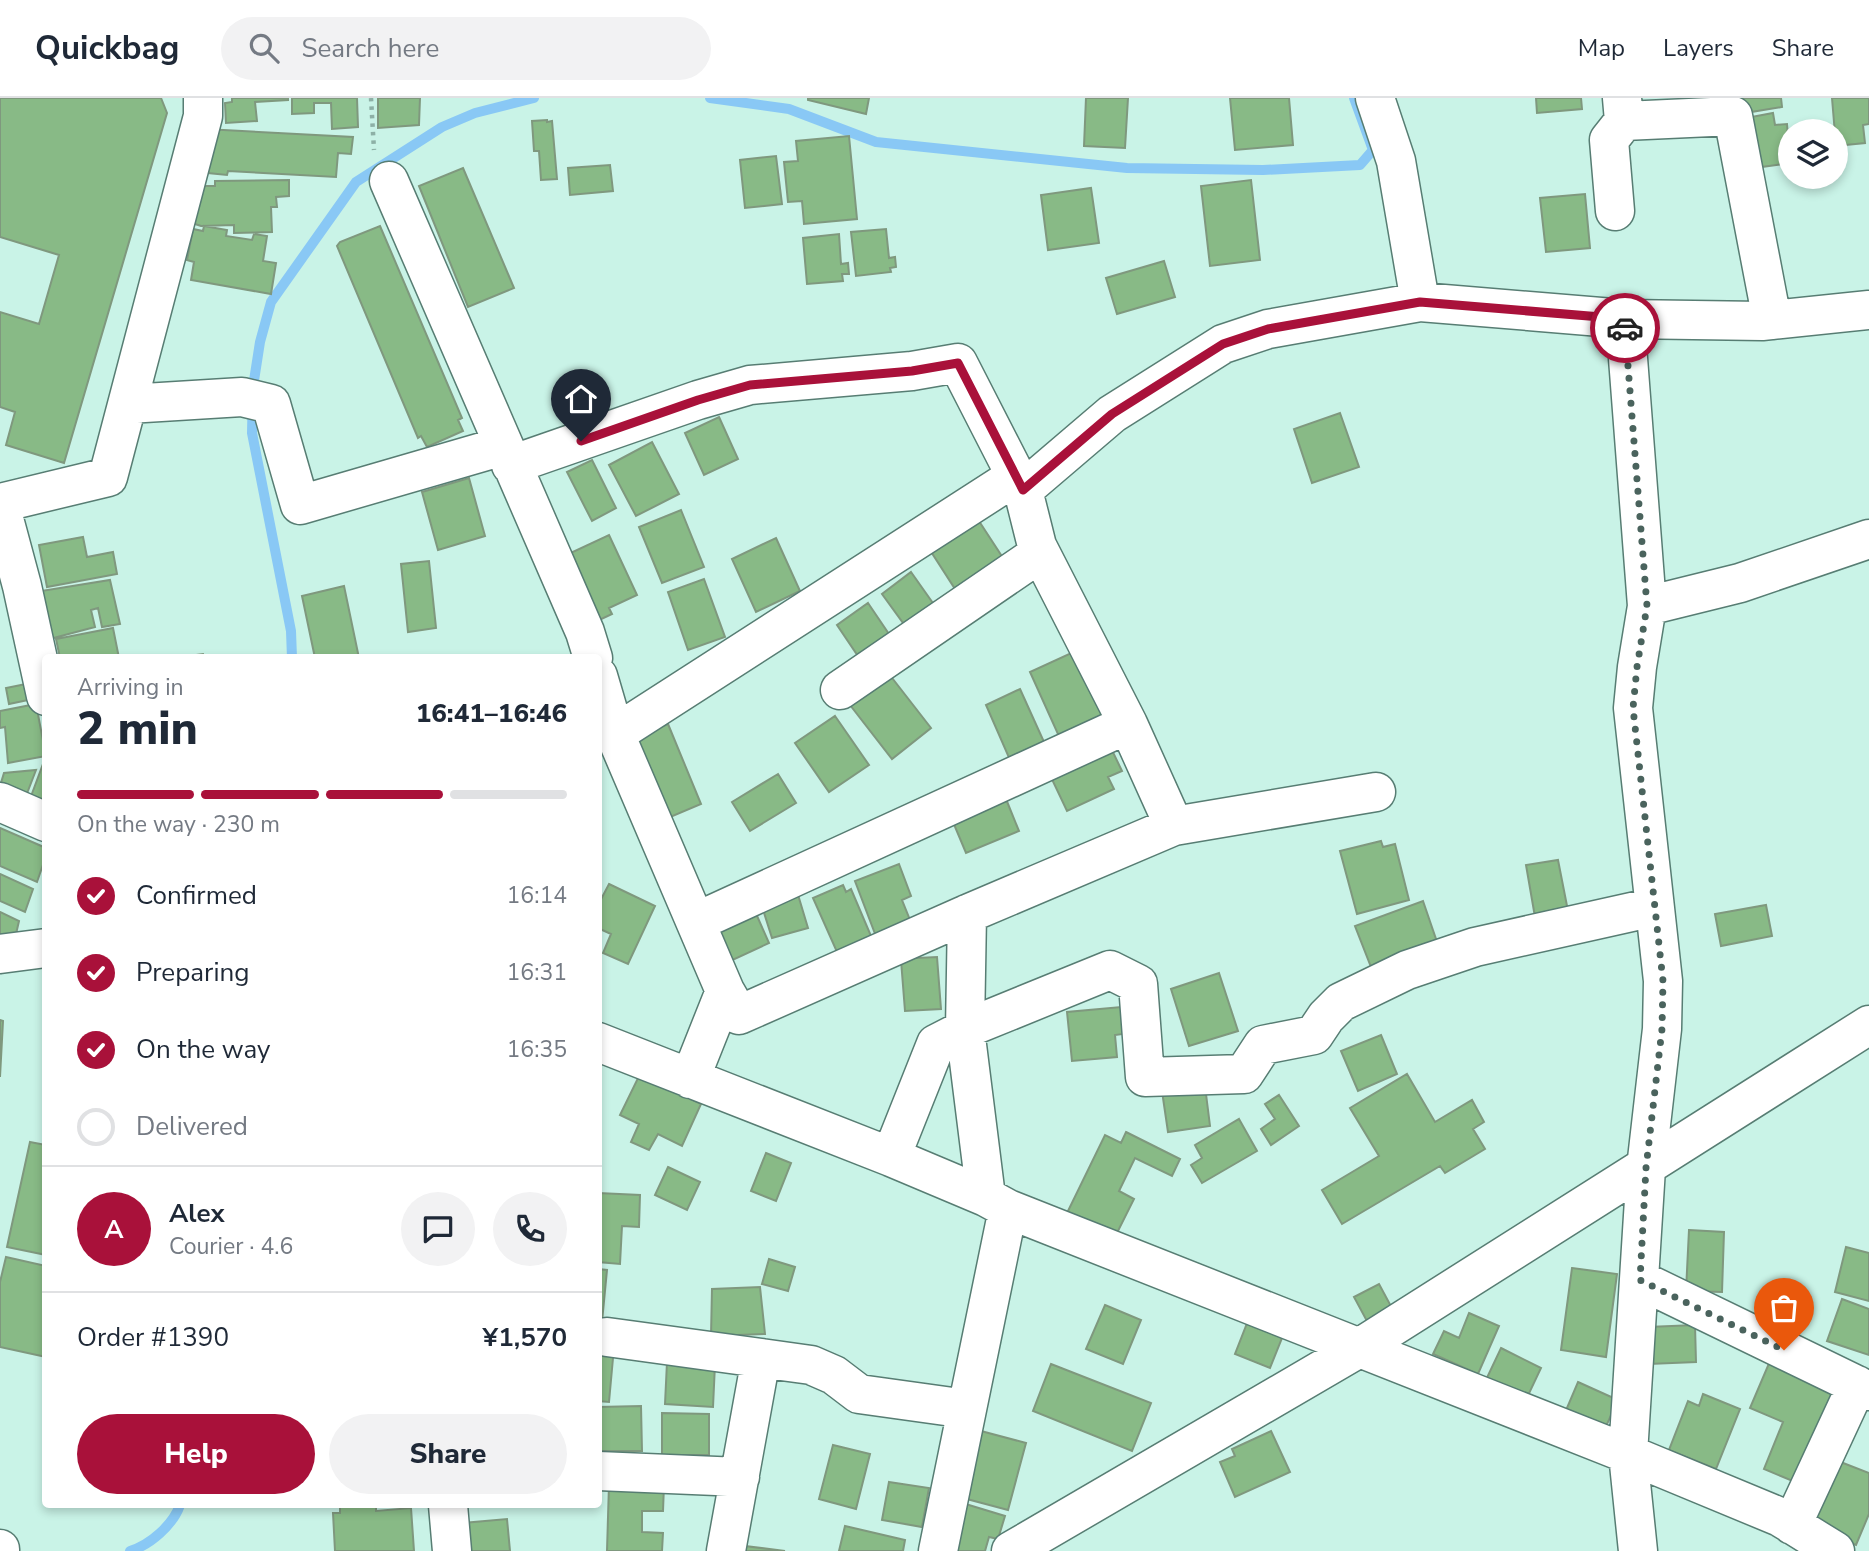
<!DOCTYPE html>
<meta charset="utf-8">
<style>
body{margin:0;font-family:"Nunito Sans",sans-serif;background:#f2f2f3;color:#1f2937;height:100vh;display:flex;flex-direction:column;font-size:26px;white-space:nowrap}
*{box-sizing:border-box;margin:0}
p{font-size:23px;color:#747a83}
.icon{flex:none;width:38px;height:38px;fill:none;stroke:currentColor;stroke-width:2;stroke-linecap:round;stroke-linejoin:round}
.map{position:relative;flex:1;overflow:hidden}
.drawer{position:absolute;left:42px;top:556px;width:560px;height:854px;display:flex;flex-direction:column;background:#fff;border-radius:7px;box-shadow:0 4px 10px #0003}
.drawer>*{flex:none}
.tools{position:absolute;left:1778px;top:21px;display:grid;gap:14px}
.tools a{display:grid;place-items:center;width:70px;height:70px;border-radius:50%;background:#fff;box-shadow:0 4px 10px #0003;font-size:35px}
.pin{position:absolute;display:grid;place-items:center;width:60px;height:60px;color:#fff;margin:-72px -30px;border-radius:50% 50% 50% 0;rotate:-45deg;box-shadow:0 0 7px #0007}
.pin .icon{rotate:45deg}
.courier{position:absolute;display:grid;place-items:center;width:70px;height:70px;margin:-35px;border:5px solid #a9113a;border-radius:50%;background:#fff;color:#222;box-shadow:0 2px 9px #0007}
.overview em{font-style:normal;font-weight:800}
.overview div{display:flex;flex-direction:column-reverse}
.overview{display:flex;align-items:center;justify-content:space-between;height:119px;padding:0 35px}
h1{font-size:46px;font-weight:800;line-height:52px}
.bar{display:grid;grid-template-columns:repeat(4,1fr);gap:10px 7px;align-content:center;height:84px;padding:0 35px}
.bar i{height:9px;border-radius:5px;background:#e0e1e3}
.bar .active{background:#a9113a}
.bar p{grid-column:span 4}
.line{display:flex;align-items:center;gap:18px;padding:0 35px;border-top:2px solid #e0e1e3}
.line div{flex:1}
.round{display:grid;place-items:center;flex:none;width:74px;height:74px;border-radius:37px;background:#f2f2f3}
ol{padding:0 35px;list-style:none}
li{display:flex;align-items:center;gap:21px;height:77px}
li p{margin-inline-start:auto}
li .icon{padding:7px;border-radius:50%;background:#a9113a;color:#fff;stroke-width:4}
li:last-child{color:#747a83}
li i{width:38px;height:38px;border:4px solid #e0e1e3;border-radius:50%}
.action{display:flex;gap:14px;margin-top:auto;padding:14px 35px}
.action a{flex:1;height:80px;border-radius:42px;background:#a9113a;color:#fff;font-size:28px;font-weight:800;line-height:80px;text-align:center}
.action a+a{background:#f2f2f3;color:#1f2937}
header{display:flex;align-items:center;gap:42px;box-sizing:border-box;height:98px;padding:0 35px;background:#fff;border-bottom:2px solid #e0e1e3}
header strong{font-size:33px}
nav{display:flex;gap:38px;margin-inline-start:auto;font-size:24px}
.search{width:490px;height:63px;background:#f2f2f3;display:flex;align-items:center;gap:18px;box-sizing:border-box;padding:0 24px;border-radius:38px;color:#747a83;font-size:26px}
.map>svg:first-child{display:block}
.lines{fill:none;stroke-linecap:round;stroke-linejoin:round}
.stream{stroke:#89c8f5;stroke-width:10}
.building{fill:#88ba86;stroke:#7f987e;stroke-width:2}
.minor-casing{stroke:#577d73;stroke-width:41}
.path{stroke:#8db0a6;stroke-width:4.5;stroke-dasharray:3.5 5;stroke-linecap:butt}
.minor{stroke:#fff;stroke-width:38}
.done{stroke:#4a635d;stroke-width:7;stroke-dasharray:0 12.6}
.route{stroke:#a9113a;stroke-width:9}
</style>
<header>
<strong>Quickbag</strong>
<div class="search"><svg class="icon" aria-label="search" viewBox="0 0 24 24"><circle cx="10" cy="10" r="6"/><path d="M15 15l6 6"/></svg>Search here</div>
<nav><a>Map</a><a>Layers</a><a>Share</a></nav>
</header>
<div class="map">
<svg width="1869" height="1453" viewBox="0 0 1869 1453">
<rect width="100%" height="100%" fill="#c9f3e7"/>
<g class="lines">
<path class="stream" d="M710,0L789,11L876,44L1127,70L1263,72L1360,67L1373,52L1354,0
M292,560L291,533L252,335L253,289L260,244L271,204L356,84L442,29L475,15L534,0
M130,1453C150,1447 173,1427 180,1407"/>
</g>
<path class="building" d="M0,0H161L167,15L64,365L6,347L15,314L0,309V214L39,226L59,157L0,139Z
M232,0H288V2L255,4L257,23L226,25L225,5L232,4Z
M292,0H357L358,29L332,31L331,5H314V15L292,16Z
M378,0H420L419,27L378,30Z
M808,0H869L866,16L808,2Z
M1086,0H1128L1125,50L1084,48Z
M1230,0H1289L1293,47L1235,52Z
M1536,0H1581L1582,11L1537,15Z
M1743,0H1781L1782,9L1745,15Z
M1832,0H1869V26L1863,27L1865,45L1836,48Z
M1773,15L1775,27L1787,26L1790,65L1754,70L1746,20Z
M547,22V24L552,23L557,81L541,82L539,53H534L532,23Z
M205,31L353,39L351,56L338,55L336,79L228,73L227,77L198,74Z
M849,38L857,121L804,126L802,103L788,104L784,64L798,63L796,43Z
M776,58L782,106L745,110L740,62Z
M610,67L613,93L570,97L568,70Z
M463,70L514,190L468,209L419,88Z
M289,82V98L276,99L277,109H271L272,134L234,135V127L201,128L192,125L201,88H215V83Z
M1251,82L1260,162L1210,168L1201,88Z
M1091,90L1099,145L1048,152L1041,97Z
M1585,96L1590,150L1546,154L1540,100Z
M204,128L227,132L226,138L252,142L254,136L267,138L263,163L276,165L271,196L191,182L194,164L187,162L193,131L203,133Z
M380,128L462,320L458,322L463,333L427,349L421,338L418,340L337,148L340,144Z
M886,131L889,160L895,159L896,169L890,170L891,174L856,178L851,134Z
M839,136L841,166L848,165L849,176H842L843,183L807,186L803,140Z
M1164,163L1175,199L1117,216L1106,180Z
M1340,315L1359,369L1312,385L1294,331Z
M719,319L738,361L704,377L685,335Z
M652,344L679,396L636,418L609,367Z
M592,362L616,410L592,423L567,374Z
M469,380L485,438L438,452L422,394Z
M681,412L704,469L662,485L639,429Z
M975,417L1005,463L957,494L928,449Z
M609,437L637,497L609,510L612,516L591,526L562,459Z
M83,439L87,459L113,454L117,476L47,489L39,447Z
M776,440L800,493L756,514L732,461Z
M429,463L436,530L408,534L401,466Z
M911,474L935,508L906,529L882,496Z
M704,481L725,539L688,552L668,494Z
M110,482L120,526L102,529L98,510L91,512L95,529L46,542L35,494Z
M344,488L359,560H315L302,498Z
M868,505L891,539L860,561L837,527Z
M113,530L119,560H60L56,541Z
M1080,551L1113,622L1062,645L1030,574Z
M203,556L204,560H173Z
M889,576L931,630L892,661L850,607Z
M31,585L33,601L9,606L6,590Z
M1020,591L1049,655L1014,671L986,607Z
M36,606L46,658L8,665L5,629L0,630V613Z
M835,618L869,667L829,694L795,645Z
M668,626L701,706L668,720L635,640Z
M1109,646L1122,673L1108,679L1114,691L1067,713L1049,675Z
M43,666H46V710L30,701Z
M36,672L26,698L0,688L4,675Z
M778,676L796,705L750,733L732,704Z
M1006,701L1019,733L966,755L953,724Z
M0,730L46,750V758L37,784L0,768Z
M1381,743L1383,749L1395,746L1409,802L1357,816L1340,753Z
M1558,762L1568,813L1535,819L1526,767Z
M899,766L911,798L902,802L912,827L877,841L855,783Z
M0,776L33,791L25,814L0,803Z
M609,786L655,808L628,866L603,855L611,836L598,830V807Z
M843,787L846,794L851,791L871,838L866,840L870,850L841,863L813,800Z
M796,790L808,830L772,840L760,802Z
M1423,803L1437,844L1371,869L1355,828Z
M1766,807L1772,838L1721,848L1715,816Z
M754,811L769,845L724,866L709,831Z
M0,814L19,823L16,836L0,838Z
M917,853V860L937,859L941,911L905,913L901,862Z
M1219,875L1238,933L1189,948L1171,891Z
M1121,909L1123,936L1115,937L1117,959L1072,963L1067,914Z
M0,922L3,923L0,979Z
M1381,937L1397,976L1358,993L1341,953Z
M640,976L701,1006L682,1048L658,1036L649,1052L631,1044L639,1026L620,1017Z
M1407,976L1435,1024L1472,1002L1484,1024L1473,1031L1485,1051L1445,1075L1440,1068L1342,1126L1322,1092L1379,1058L1350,1010Z
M1205,988L1210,1028L1168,1034L1162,993Z
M1279,997L1299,1028L1271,1047L1261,1031L1275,1021L1265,1006Z
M1239,1021L1257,1053L1202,1085L1191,1067L1202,1060L1195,1047Z
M1126,1034L1180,1061L1172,1078L1135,1060L1119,1093L1134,1101L1115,1139L1067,1115L1105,1037L1121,1045Z
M30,1044L46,1047V1157L7,1149Z
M766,1055L791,1065L776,1103L751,1093Z
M668,1069L700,1084L687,1112L655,1097Z
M598,1095L640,1097L639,1129L622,1128L620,1166L598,1164Z
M1689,1132L1724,1134L1722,1194L1686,1193Z
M1846,1149L1869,1155V1203L1835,1194Z
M6,1159L46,1168V1259L0,1249V1184Z
M769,1161L795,1169L788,1193L762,1186Z
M1572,1170L1617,1176L1606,1259L1561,1252Z
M598,1171L607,1172L602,1224H598Z
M1379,1186L1393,1212L1368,1225L1354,1199Z
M760,1189L765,1236L711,1238L712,1191Z
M1842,1201L1869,1211V1257L1827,1243Z
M1105,1207L1141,1222L1123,1266L1086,1251Z
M1251,1215L1286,1230L1270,1270L1235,1256Z
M1469,1215L1499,1228L1478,1276L1433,1256L1444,1233L1459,1240Z
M1695,1227L1696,1264L1649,1266L1648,1229Z
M598,1248L614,1249L609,1304L598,1303Z
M1501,1250L1541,1270L1524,1306L1484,1286Z
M1770,1263L1835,1290L1795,1384L1764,1371L1783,1324L1750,1310Z
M667,1264L715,1266L713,1309L665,1306Z
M1051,1266L1151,1305L1132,1353L1033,1313Z
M1578,1284L1618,1302L1603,1335L1564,1317Z
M1703,1296L1740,1311L1716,1371L1669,1352L1688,1303L1699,1308Z
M641,1308L642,1353H598V1309Z
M662,1315L709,1316V1357H662Z
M981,1333L1026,1345L1008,1412L963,1400Z
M1271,1333L1290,1374L1235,1399L1220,1364L1235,1358L1232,1351Z
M833,1347L870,1356L856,1411L819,1401Z
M1838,1363L1869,1375V1416L1856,1447L1812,1429Z
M889,1384L929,1390L922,1429L882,1422Z
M609,1386L664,1387L663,1413H642V1434L663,1435L662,1453H607Z
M959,1404L1005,1418L998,1441L989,1439L985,1453H947Z
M340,1407H376V1413L411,1410L414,1453H335L333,1415H340Z
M507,1421L510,1453H465L463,1425Z
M845,1428L905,1442L903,1453H839Z
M737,1447L785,1453H736Z"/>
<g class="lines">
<g class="minor-casing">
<path id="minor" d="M1375,0L1396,63L1420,204
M1624,23L1733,18L1772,222
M389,83L585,534L593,560
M1615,113L1609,42L1624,23L1622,0
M1625,221L1647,508L1637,569L1633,610L1663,883L1662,931L1646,1070L1628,1356L1638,1453
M128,306L242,299L271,306L300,407L503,348
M511,367L698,302L750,287L912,273L958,265L1023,392L1037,448L1128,626L1174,728
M1023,392L1112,316L1223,246L1268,231L1420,204L1625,221L1762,223L1869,212
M0,405L108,379L203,18V0
M0,406L22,488L46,598
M1647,508L1740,485L1869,441
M598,578L615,636L725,893L690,981
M840,592L1040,455
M615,636L1016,378
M0,704L46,724
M967,816L965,931L986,1099
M696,824L1128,626
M0,856L46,850
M725,893L739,917L967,816L1174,728L1376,694
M598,944L891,1059L986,1099L1008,1111L1628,1356L1780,1419L1835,1453
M891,1059L936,946L965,931L1110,872L1138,886L1145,979L1244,976L1263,947L1314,937L1326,919L1341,904L1407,872L1475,849L1654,809
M1640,1182L1869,1293
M607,1239L811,1267L834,1277L859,1296L967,1311
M598,1373L740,1379
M448,1407L452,1453
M1792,1427L1857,1287
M0,1451V1453
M726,1453L761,1260
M938,1453L1008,1111
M1011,1453L1359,1250L1869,927"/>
</g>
<path class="path" d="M371,0L374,52"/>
<use href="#minor" class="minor"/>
</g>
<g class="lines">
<path class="done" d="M1625,230L1647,508L1637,569L1633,610L1663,883L1662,931L1646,1070L1640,1182L1784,1252"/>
<path class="route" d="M581,343L698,302L750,287L912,273L958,265L1023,392L1112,316L1223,246L1268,231L1420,204L1625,221V230"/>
</g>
</svg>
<div class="tools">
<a><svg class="icon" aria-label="layers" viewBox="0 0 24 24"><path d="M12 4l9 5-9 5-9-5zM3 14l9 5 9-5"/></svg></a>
</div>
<div class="pin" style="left:1784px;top:1252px;background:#ea580c"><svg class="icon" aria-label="bag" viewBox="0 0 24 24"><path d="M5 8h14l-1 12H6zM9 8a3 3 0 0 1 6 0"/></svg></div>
<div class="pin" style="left:581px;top:343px;background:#1f2937"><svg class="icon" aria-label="home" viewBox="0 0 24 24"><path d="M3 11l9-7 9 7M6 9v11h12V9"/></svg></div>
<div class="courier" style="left:1625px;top:230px"><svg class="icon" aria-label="car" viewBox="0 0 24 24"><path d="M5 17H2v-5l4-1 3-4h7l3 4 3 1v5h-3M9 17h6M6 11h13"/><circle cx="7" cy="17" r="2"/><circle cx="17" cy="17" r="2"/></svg></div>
<section class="drawer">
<div class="overview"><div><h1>2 min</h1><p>Arriving in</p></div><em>16:41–16:46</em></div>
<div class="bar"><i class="active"></i><i class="active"></i><i class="active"></i><i></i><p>On the way · 230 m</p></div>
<ol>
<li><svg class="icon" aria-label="check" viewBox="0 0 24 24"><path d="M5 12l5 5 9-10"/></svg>Confirmed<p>16:14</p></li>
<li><svg class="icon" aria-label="check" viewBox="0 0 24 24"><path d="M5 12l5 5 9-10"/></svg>Preparing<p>16:31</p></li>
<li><svg class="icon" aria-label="check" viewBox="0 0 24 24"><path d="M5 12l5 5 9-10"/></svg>On the way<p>16:35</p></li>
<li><i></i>Delivered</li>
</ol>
<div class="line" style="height:126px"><b class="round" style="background:#a9113a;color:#fff">A</b><div><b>Alex</b><p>Courier · 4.6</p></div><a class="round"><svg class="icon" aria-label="chat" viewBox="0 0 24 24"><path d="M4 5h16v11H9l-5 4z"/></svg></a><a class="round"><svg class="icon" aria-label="phone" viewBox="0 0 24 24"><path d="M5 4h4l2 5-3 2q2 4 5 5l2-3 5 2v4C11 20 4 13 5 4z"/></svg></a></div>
<div class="line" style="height:91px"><div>Order #1390</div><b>¥1,570</b></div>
<div class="action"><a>Help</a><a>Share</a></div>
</section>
</div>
